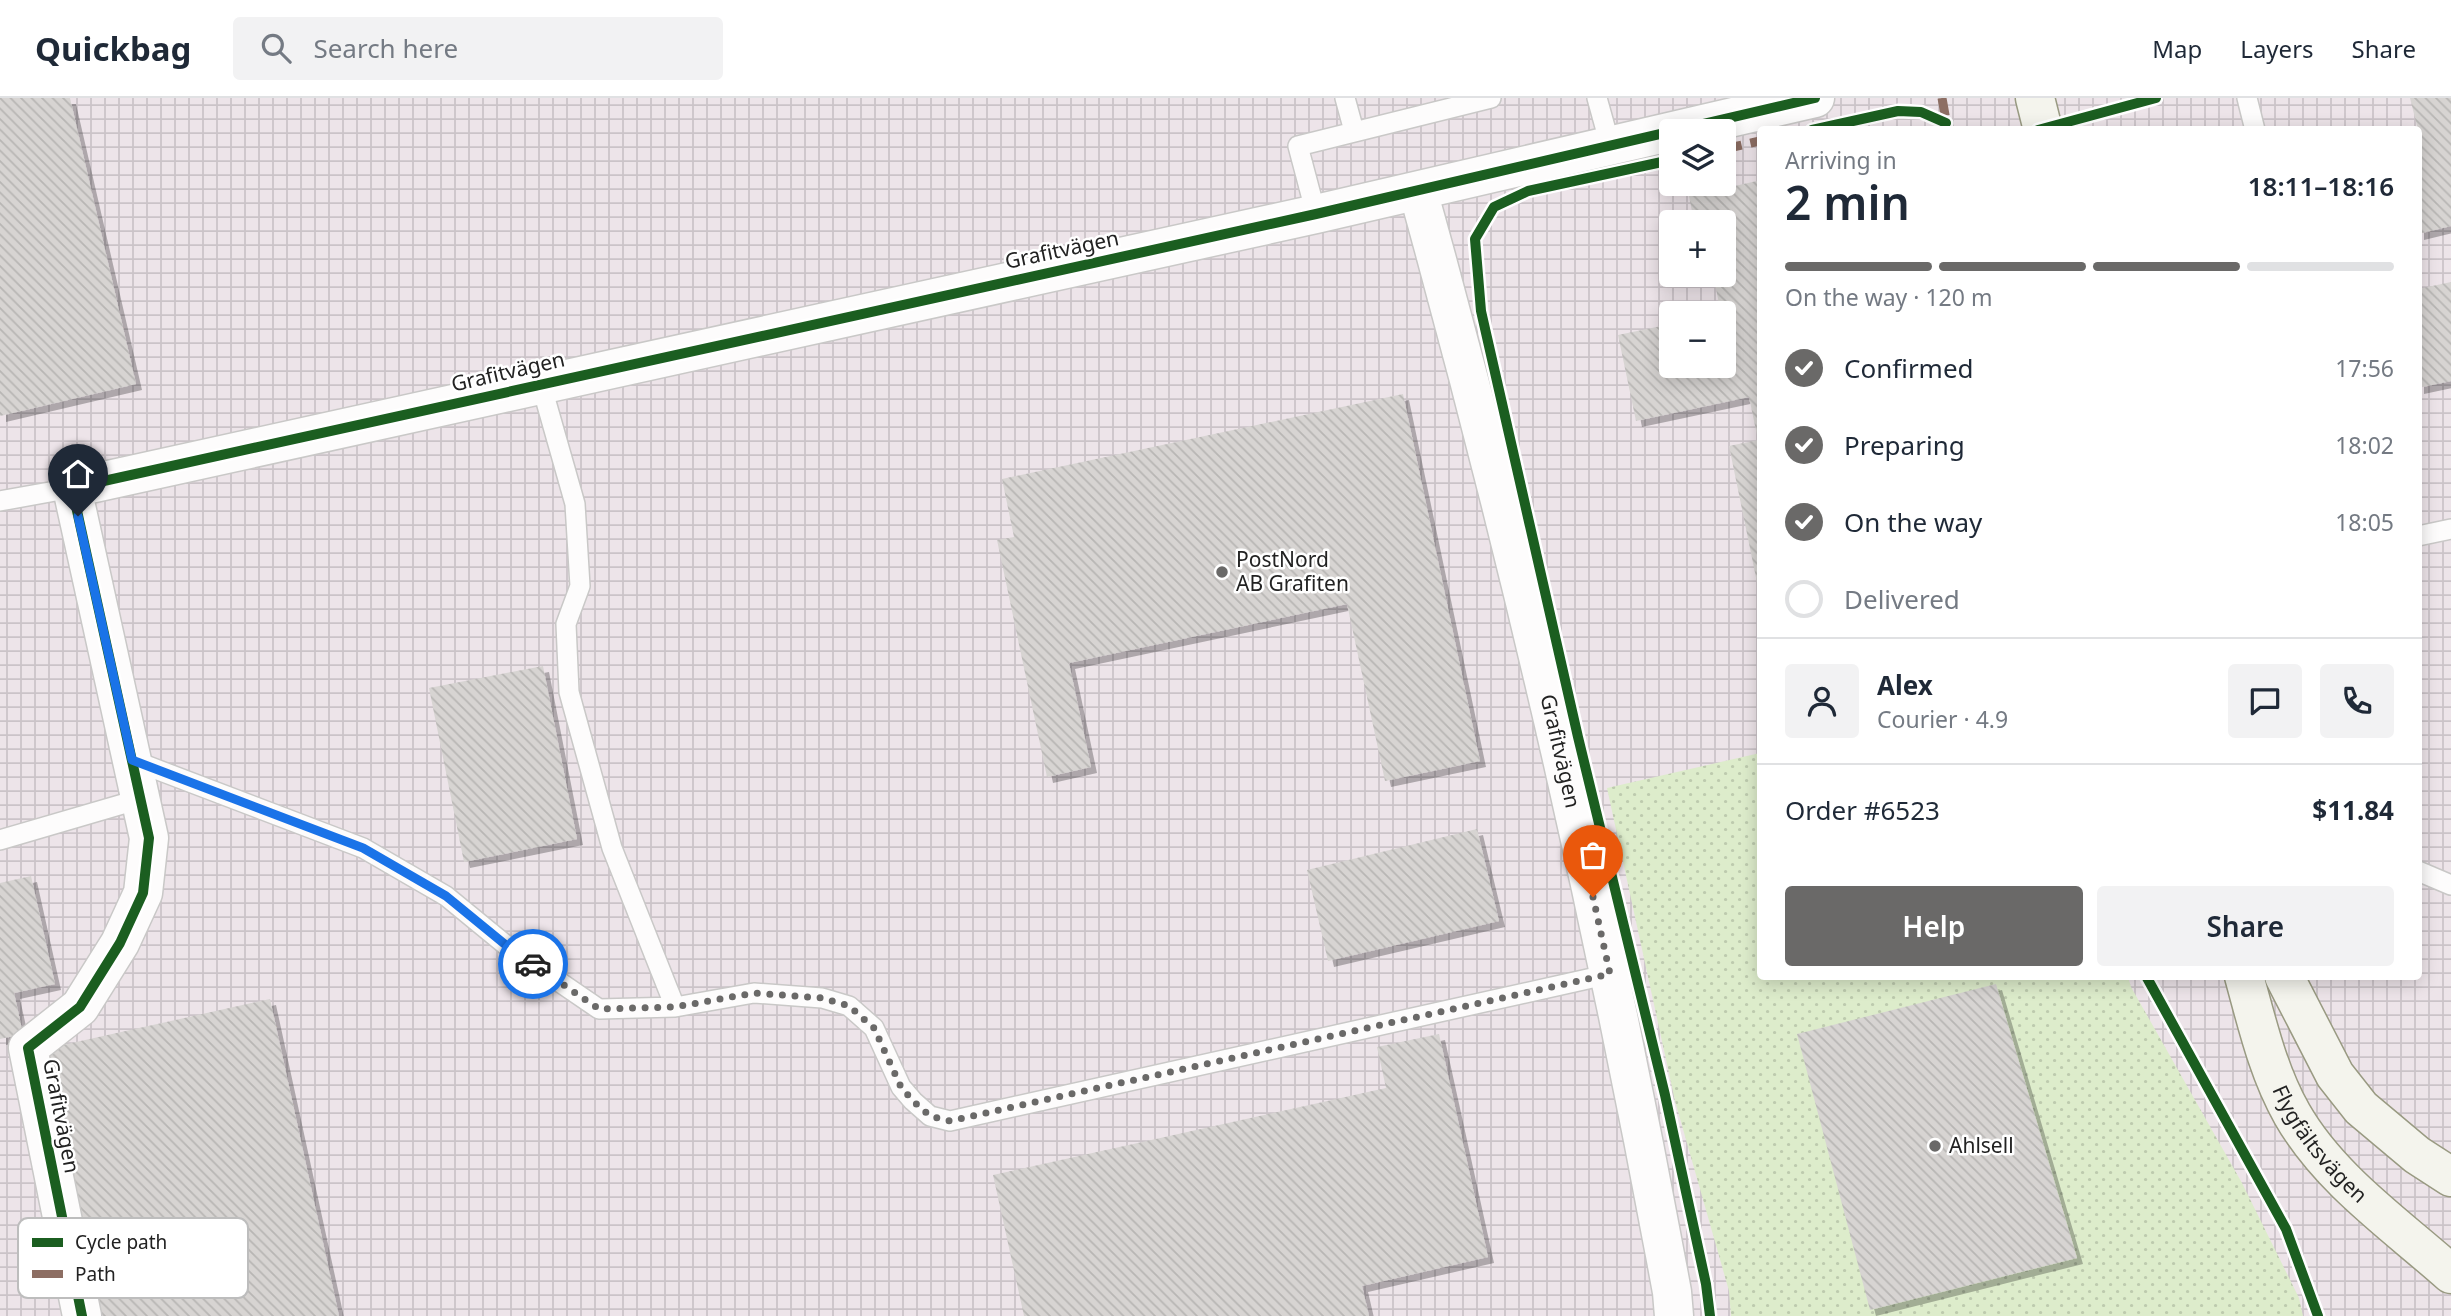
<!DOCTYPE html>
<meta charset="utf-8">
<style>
body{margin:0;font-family:"Noto Sans",sans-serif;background:#f2f2f3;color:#1f2937;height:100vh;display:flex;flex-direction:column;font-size:26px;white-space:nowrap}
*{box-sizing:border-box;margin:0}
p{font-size:23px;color:#747a83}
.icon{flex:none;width:38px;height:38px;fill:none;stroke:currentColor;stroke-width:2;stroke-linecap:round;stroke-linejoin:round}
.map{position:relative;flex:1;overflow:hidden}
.sheet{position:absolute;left:1757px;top:28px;width:665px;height:854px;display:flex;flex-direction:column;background:#fff;border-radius:7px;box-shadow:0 4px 18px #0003}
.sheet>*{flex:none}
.buttons{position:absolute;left:1659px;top:21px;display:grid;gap:14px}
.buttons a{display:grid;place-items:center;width:77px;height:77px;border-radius:7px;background:#fff;box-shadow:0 4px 18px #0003;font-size:35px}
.pin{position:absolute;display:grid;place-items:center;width:60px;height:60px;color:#fff;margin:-72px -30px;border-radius:50% 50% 50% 0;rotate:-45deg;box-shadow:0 0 7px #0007}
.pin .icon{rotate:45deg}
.courier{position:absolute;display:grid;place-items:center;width:70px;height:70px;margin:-35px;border:5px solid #1a73e8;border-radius:50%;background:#fff;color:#222;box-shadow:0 2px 9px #0007}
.headline em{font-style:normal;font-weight:600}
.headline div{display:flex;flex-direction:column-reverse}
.headline{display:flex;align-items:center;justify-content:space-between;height:119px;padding:0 28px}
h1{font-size:46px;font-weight:600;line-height:52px}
.bar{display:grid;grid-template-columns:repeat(4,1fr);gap:10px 7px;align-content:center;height:84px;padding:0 28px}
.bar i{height:9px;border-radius:5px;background:#e0e1e3}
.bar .selected{background:#6a6968}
.bar p{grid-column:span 4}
.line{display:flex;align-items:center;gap:18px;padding:0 28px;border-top:2px solid #e0e1e3}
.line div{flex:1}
.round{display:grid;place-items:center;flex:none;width:74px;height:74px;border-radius:7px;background:#f2f2f3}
ol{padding:0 28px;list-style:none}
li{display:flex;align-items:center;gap:21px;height:77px}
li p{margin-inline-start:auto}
li .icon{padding:7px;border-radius:50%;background:#6a6968;color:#fff;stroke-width:4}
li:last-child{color:#747a83}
li i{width:38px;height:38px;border:4px solid #e0e1e3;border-radius:50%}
.cta{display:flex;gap:14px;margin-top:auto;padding:14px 28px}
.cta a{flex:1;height:80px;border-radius:7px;background:#6a6968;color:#fff;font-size:28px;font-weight:600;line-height:80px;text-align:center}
.cta a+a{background:#f2f2f3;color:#1f2937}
header{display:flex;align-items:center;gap:42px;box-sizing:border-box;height:98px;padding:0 35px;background:#fff;border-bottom:2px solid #e0e1e3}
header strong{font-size:33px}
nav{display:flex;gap:38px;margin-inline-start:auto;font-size:24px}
.search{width:490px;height:63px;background:#f2f2f3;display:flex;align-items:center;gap:18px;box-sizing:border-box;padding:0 24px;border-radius:7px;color:#747a83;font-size:26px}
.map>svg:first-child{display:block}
.industrial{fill:url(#industrial-grid);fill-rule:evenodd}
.grass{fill:url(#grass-dots)}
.building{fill:url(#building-back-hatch);filter:url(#shadow)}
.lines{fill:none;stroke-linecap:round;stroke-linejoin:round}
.lane-casing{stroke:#c9c8c7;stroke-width:22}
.street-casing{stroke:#c9c8c7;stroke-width:41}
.secondary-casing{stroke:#999a82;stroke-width:41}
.lane{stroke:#fdfcfc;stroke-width:19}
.street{stroke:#fdfcfc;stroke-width:38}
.secondary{stroke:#f4f4ed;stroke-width:38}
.quiet{stroke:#8d6e63;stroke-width:9;stroke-dasharray:18 9;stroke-linecap:butt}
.cycleway-casing{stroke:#fff;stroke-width:15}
.cycleway{stroke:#1b5e20;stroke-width:10}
.done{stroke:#6a6968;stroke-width:7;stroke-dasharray:0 12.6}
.route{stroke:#1a73e8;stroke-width:9}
.poi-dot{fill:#6a6968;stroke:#fff;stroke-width:2.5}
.labels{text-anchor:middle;stroke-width:5;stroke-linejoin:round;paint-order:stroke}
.street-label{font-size:21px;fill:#222;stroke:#fff}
.poi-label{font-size:21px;fill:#222;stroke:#fff;text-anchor:start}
.key{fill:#fff;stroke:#bdbdbd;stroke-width:2}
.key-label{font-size:19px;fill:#222}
</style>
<header>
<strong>Quickbag</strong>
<div class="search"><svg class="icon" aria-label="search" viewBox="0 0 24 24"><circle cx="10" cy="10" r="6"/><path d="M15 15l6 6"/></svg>Search here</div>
<nav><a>Map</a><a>Layers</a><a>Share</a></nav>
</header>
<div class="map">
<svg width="2451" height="1218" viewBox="0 0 2451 1218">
<defs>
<pattern id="industrial-grid" width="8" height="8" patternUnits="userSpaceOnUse" patternTransform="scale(1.75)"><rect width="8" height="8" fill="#ede4e9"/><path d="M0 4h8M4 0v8" fill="none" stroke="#cbc3c8"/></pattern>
<pattern id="grass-dots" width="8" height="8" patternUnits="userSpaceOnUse" patternTransform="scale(1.75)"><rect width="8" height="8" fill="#ddeccb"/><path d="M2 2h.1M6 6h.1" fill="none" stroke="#bdcaae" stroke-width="1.8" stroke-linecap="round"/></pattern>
<pattern id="building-back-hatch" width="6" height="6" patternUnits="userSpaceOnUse" patternTransform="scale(1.75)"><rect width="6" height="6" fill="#d7d4d2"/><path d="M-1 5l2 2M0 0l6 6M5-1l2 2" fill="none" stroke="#b8b6b4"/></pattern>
<filter id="shadow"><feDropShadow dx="6" dy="6" stdDeviation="0" flood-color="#0004"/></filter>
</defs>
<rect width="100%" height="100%" fill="#f0eeeb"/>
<path class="industrial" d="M0,0H2451V1218H0ZM1760,32H2418V878H1760ZM1671,33H1724V86H1671ZM1671,124H1724V177H1671ZM1671,215H1724V268H1671Z"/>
<path class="grass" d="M1760,655V878L2128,879L2131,889L2242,1085L2299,1200L2303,1218H1731L1729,1193L1675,1003L1607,690Z"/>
<path class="building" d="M0,0H70L136,286L0,318Z
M2410,0H2451V128L2418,136V32Z
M1757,83L1760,103L1759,494L1729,348L1758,342L1749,299L1636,323L1618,237L1671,226V268H1724V215H1721L1713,177H1724V124H1694L1689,98Z
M2451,184V283L2418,290V191Z
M1403,296L1480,663L1385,683L1347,506L1069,565L1091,669L1047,679L997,442L1014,439L1002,381Z
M543,568L577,741L464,764L429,590Z
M1477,731L1499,823L1328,863L1307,772Z
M31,778L55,886L14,895L23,936L0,941V785Z
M1996,886L2077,1160L1870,1212L1797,936Z
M270,901L339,1218H98L40,952Z
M1439,936L1488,1159L1362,1188L1369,1218H1024L993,1077L1386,990L1377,949Z"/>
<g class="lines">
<g class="lane-casing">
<path id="lane" d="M1345,0L1354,33
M1597,0L1610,47
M2247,0L2255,32
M1316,116L1298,48L1491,0
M0,403L72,390
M2418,438L2451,431
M132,662L363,750L446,798L507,848L599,911L675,909L612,750L569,594L566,526L580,488L575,406L541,286
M0,742L140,701
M2418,773L2451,787
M675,909L754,895L822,900L849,908L874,930L901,989L913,1003L930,1018L950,1023L1610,876"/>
</g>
<g class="street-casing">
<g id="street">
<path id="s1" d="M1418,93C1519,456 1604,824 1672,1194L1674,1218"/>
<path d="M82,1218L28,950L80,909L120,845L143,795L149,740L72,390L1316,116L1815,0"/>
</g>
</g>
<g class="secondary-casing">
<g id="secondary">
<path d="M2035,0L2043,32"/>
<path id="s2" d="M2244,878C2257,925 2268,974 2292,1016C2329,1081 2396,1127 2451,1176"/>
<path d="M2284,878L2335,977L2361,1010L2417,1057L2451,1079"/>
</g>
</g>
<use href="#lane" class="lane"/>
<use href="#street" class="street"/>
<use href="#secondary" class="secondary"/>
<path class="quiet" d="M1942,0L1947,28
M1724,51L1760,43"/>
<g class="cycleway-casing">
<path id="cycleway" d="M1812,32L1898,13L1921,14L1946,25
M2038,32L2156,0
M1671,62L1528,93L1494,109L1475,141L1481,213L1578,639L1665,997L1706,1186L1710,1218
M2146,878L2286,1131L2318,1218
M82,1218L28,950L80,909L120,845L143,795L149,740L72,390L1316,116L1815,0"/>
</g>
<use href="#cycleway" class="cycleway"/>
</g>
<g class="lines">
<path class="done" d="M533,866L599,911L675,909L754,895L822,900L849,908L874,930L901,989L913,1003L930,1018L950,1023L1610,876L1593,799"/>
<path class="route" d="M78,418L132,662L363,750L446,798L507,848L533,866"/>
</g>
<g class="poi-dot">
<circle cx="1222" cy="474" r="7"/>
<circle cx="1935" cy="1048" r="7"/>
</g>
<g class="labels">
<g class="street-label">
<text transform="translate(1062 152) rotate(-12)" y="7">Grafitvägen</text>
<text transform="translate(508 274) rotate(-13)" y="7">Grafitvägen</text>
<text dy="7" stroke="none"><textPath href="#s1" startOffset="578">Grafitvägen</textPath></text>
<text transform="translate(61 1018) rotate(79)" y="7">Grafitvägen</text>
<text dy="7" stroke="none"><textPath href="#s2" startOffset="187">Flygfältsvägen</textPath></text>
</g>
<g class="poi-label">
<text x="1236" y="469">PostNord<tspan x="1236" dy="24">AB Grafiten</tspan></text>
<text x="1949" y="1055">Ahlsell</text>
</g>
</g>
<rect x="18" y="1120" width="230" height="80" rx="10" class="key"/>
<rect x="32" y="1140" width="31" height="9" fill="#1b5e20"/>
<rect x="32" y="1172" width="31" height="8" fill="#8d6e63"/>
<g class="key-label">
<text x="75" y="1151">Cycle path</text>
<text x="75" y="1183">Path</text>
</g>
</svg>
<div class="buttons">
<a><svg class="icon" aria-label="layers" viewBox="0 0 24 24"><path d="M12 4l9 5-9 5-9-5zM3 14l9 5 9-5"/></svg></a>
<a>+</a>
<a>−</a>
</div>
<div class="pin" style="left:1593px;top:799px;background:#ea580c"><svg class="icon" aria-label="bag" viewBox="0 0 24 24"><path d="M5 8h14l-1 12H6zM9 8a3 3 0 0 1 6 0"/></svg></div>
<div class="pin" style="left:78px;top:418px;background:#1f2937"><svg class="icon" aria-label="home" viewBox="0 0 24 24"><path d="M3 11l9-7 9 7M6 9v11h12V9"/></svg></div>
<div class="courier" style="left:533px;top:866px"><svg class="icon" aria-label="car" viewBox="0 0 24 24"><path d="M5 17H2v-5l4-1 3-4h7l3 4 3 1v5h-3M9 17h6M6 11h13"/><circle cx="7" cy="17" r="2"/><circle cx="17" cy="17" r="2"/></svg></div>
<section class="sheet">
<div class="headline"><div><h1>2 min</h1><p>Arriving in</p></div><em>18:11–18:16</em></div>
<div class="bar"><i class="selected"></i><i class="selected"></i><i class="selected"></i><i></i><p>On the way · 120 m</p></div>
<ol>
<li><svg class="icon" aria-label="check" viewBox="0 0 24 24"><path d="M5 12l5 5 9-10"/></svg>Confirmed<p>17:56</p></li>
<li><svg class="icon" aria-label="check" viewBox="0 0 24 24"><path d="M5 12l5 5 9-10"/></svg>Preparing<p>18:02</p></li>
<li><svg class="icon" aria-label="check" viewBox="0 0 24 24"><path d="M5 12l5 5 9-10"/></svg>On the way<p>18:05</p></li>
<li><i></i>Delivered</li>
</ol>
<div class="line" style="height:126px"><a class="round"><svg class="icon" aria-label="person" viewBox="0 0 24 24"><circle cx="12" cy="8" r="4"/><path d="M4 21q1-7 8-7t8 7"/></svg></a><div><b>Alex</b><p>Courier · 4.9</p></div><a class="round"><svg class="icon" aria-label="chat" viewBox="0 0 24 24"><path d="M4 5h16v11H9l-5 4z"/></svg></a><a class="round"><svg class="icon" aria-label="phone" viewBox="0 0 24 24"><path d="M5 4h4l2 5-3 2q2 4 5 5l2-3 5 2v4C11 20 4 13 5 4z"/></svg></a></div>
<div class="line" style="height:91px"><div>Order #6523</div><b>$11.84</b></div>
<div class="cta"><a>Help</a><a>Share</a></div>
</section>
</div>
